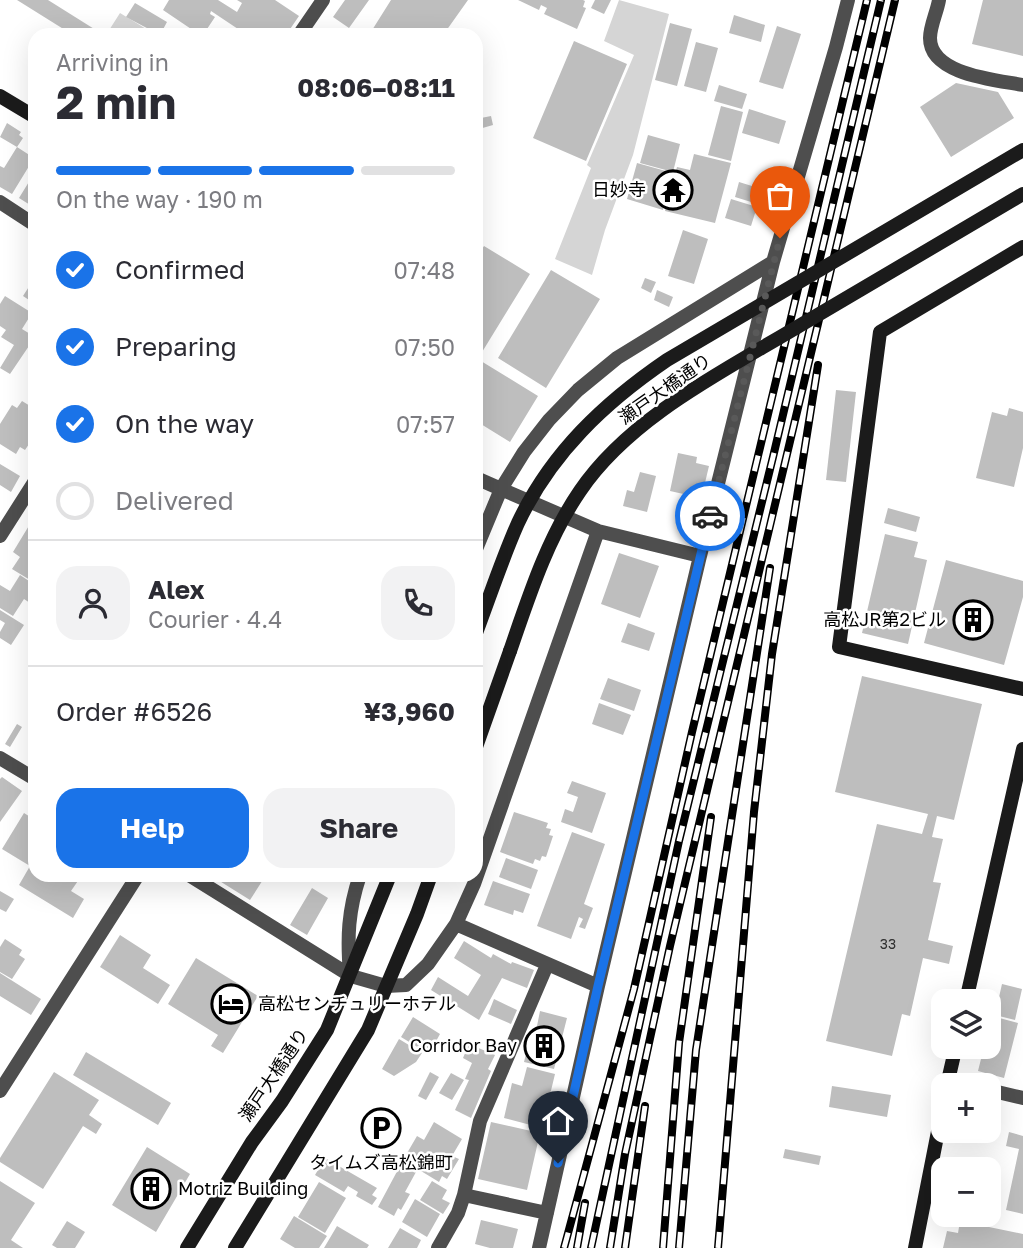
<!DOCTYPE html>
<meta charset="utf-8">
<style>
body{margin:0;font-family:"Golos Text","Noto Sans JP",sans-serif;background:#f2f2f3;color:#2b2b33;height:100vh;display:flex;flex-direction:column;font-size:26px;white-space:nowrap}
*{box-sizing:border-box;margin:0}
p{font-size:23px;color:#7c7c81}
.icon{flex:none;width:38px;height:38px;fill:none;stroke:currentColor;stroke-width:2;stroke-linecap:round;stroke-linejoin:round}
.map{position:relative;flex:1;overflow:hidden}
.panel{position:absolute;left:28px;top:28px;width:455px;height:854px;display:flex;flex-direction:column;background:#fff;border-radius:21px;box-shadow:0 7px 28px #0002}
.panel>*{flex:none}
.fabs{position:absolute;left:931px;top:989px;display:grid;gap:14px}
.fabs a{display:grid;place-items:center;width:70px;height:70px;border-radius:14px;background:#fff;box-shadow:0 7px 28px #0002;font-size:35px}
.pin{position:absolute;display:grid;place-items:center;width:60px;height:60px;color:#fff;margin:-72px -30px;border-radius:50% 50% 50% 0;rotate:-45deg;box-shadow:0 0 7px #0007}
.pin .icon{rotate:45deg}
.courier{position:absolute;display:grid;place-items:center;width:70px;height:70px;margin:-35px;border:5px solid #1a73e8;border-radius:50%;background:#fff;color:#222;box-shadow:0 2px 9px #0007}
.head em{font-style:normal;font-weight:700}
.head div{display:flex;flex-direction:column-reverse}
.head{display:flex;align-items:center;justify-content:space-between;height:119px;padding:0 28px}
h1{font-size:46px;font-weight:700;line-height:52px}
.bar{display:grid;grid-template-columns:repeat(4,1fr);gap:10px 7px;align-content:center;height:84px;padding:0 28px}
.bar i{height:9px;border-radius:5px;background:#e1e1e2}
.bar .selected{background:#1a73e8}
.bar p{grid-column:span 4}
.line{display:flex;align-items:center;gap:18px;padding:0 28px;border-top:2px solid #e1e1e2}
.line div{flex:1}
.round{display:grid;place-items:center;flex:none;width:74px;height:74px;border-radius:21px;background:#f2f2f3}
ol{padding:0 28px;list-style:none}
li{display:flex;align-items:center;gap:21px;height:77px}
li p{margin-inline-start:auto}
li .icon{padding:7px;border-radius:50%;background:#1a73e8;color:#fff;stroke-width:4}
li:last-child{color:#7c7c81}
li i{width:38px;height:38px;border:4px solid #e1e1e2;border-radius:50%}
.cta{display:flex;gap:14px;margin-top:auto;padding:14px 28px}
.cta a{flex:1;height:80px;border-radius:21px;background:#1a73e8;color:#fff;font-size:28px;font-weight:700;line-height:80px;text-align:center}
.cta a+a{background:#f2f2f3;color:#2b2b33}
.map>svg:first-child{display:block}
.green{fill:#d5d5d5}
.building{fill:#bebebe}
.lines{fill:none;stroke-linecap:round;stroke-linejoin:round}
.street{stroke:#4e4e4e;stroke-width:14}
.secondary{stroke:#1b1b1b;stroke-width:14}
.rail-casing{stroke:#000;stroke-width:8}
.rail{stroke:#fff;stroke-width:5;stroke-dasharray:16;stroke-linecap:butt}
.secondary-bridge{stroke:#1b1b1b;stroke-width:14}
.done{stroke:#595959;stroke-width:7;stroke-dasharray:0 12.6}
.route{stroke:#1a73e8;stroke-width:9}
.labels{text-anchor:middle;stroke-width:5;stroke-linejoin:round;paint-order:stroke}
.number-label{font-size:14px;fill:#303030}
.poi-label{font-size:18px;fill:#000;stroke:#fff;text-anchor:end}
.street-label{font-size:18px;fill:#000;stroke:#fff}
</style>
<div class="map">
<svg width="1023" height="1248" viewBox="0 0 1023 1248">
<rect width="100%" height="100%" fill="#fff"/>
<path class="green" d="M619,0L669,14L633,155L605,230L592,275L555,259L591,168L587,165L634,55L604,41Z
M120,13L156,35H106Z"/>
<path class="building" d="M17,0H48L99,32L97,35H73Z
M169,0H218L237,12L242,3L237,0H275L299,16L286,35H247L211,11L210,14L215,17L203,35H200L163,10Z
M345,0H369L349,28L333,17Z
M391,0H468L446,31L452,35H369Z
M518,0H583L585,1L583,7L586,8L577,29L544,14L547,8L541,5L539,10Z
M595,0H611L604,14L591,8Z
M983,0H1023V56L972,44Z
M135,3L167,22L160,35L126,17Z
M734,15L765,25L761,42L729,33Z
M670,23L692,29L677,86L655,80Z
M777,26L801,34L783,89L759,82Z
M574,41L627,64L586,161L533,138Z
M696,42L718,48L706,92L684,86Z
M956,83L998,92L1014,118L951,157L920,107Z
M719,85L747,94L742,109L714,101Z
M721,106L743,112L731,161L708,155Z
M749,109L786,121L779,144L742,133Z
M491,116L493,125L479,129L483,148L476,150V119Z
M7,123L21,132L19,135L23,138L17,147L0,137Z
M648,135L680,144L673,172L640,163Z
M17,147L34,158L12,194L0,187V166L4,168Z
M694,154L731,163L715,223L665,211L677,167L690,170Z
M637,163L673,173L663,210L627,199Z
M35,172V208L19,198Z
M739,182L768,191L764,206L735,197Z
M731,199L757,207L751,226L725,218Z
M683,230L708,239L694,284L668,276Z
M484,246L530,274L479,357L476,355V258Z
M551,270L600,299L546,388L498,358Z
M645,278L656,282L651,293L641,288Z
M30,285L35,288V304L23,296Z
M657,290L673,297L669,307L654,300Z
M5,296L32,313L22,329L35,337L10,374L0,368L14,345L1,337L6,330L0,326V304Z
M476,358L538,396L510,442L476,421Z
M836,390L856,392L846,482L826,480Z
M22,401L35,409V435L25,450L20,447L16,454L0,444V424L12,405L17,408Z
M1009,408L1023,412V448L1014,487L976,478L992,412L1007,416Z
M678,453L697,457L696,463L709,466L704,487L700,486L697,497L670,491Z
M0,464L20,476L11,492L0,485Z
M640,472L656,476L647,512L623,506L627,490L634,492Z
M888,508L920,517L916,532L884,523Z
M30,524L35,527V583L12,569L20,557L13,552Z
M885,534L918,542L914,557L927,560L908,644L862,633Z
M619,553L659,566L640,618L601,604Z
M946,560L1023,581V597L1004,665L924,643Z
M20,575L35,585V603L33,605L24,599L13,616L0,608V585L10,591Z
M0,610L24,625L11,645L0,638V632L5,623L0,620Z
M628,623L655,633L649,651L621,642Z
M862,676L982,704L954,820L937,816L932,837L943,839L933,882L941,883L928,940L953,946L949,964L923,958L910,1016L902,1014L892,1056L826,1041L877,824L922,834L928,814L835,792Z
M608,678L641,690L634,711L600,699Z
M599,703L631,715L623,735L592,724Z
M17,724L22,727L10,747L5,744Z
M2,777L22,791L0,822V779Z
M572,781L606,793L592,833L561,822L565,809L573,812L578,797L567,793Z
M514,812L548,823L546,828L551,829L549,835L553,836L546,857L542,856L540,861L535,859L533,864L500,852Z
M24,813L35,820V875H82L71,891L84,899L73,918L19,885L30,866L2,849Z
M572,832L605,844L584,904L593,908L585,929L579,927L583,919L579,917L571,939L537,926Z
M506,858L538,870L531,889L499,877Z
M210,875H266L250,900Z
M493,881L530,894L523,913L514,910L513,915L484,905Z
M312,888L328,898L307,935L290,925Z
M0,891L14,899L6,912L0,909Z
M120,935L151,955L143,968L170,985L158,1004L100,967Z
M5,939L22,950L19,955L25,959L12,979L0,972V947Z
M464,941L491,958L493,954L511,964L512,962L534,970L527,988L502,978L479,1020L431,990L438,977L468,996L481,975L454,958Z
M196,958L258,996L223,1053L211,1046L218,1035L168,1004Z
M0,973L41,999L31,1015L0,996Z
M1002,984L1022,989L1015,1020L995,1015Z
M494,999L517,1010L511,1024L488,1014Z
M540,1011L567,1018L554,1069L524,1062L532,1030L536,1031Z
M992,1016L1018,1023L1004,1078L978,1071L982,1055L978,1054L980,1046H989V1027Z
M413,1017L440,1034L429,1054L401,1037Z
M399,1039L422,1053L416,1062L394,1076L382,1069Z
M469,1044L495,1055L488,1069L491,1071L471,1118L455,1110L469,1080L465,1079L472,1063L463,1058Z
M86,1052L171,1103L158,1125L73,1075Z
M527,1067L555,1074L542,1128L504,1118L512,1083L522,1086Z
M54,1072L99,1100L89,1115L102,1124L96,1134L83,1126L43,1189L0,1162V1158Z
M430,1072L439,1077L426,1100L418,1096Z
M451,1073L464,1080L452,1100L439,1093Z
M832,1086L891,1095L887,1117L829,1107Z
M434,1122L462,1139L452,1156L459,1159L447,1179L442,1176L439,1182L403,1160L417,1136L424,1140Z
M491,1122L540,1133L527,1190L478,1179Z
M1009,1132L1023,1136V1214L1006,1210L1019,1149L1006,1146Z
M147,1147L190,1174L156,1232L112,1205Z
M785,1149L821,1156L819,1165L783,1158Z
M325,1158L377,1188L372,1195L377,1198L372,1205L356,1196L358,1192L348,1186L344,1192L315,1175Z
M401,1164L416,1172L405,1192L410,1194L401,1210L398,1208L394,1216L378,1207Z
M0,1181L35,1203L11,1240L23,1248H0Z
M432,1181L447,1190L442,1199L450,1203L443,1214L420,1200Z
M319,1182L346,1198L325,1233L298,1217Z
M415,1199L440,1214L427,1237L402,1222Z
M294,1216L327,1236L319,1248H295L280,1239Z
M481,1220L518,1229L513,1248H490L475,1244Z
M67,1221L85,1232L75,1248H57L52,1245Z
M960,1221L1023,1234V1248H943L947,1231L958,1233Z
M337,1226L369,1245L367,1248H324Z
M400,1228L421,1240L417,1248H388Z"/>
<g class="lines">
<path class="street" d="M939,0C937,12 930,26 930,38C930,75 997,80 1023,85
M299,35L323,0
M0,202L35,225
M476,478L501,489L476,549
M0,536L35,481
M700,556L773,262L836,47L848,0
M0,758L35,779
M189,875L351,976L386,986L406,985L428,964L456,924L598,986
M456,924L474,884L598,531
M350,975C347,937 348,911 360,875
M948,1081L966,1085
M989,1090L1023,1098
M0,1091L138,875
M464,1195L547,1213
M438,1248L458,1213L464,1195L480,1121L547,965
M539,1248L598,986L700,556L598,531L501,489L524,452L549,420L578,390L617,358L773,262"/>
<path class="secondary" d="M0,96L35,117
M1023,247L880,332L839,647L1023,689
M476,747L510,651
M966,1001L1023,749
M947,1085L956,1046
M187,1248L252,1142L282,1101L327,1030L390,875
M235,1248L368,1030L417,914L431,875
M915,1248L943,1106"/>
<g class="rail-casing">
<path id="rail" d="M564,1248L634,989L692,732L867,0
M577,1248L585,1203
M591,1248L679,841L773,457L881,0
M610,1248L625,1154L670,946L895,0
M625,1248L645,1106
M663,1248L679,1043L711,817
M679,1248L696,1050L770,568
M718,1248L754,812L772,654L818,365"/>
</g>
<use href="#rail" class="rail"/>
<path class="secondary-bridge" d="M476,633C490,596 502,559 518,523C551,453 604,403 667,360L1023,150
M510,651C529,596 547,539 580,491C630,417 724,371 799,326C874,282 948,238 1023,194"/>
</g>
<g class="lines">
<path class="done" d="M710,516L780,238"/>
<path class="route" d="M558,1163L598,986L710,516"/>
</g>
<defs>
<g id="temple-ring" transform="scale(2.0125)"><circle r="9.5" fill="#fff" stroke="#000" stroke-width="1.5"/><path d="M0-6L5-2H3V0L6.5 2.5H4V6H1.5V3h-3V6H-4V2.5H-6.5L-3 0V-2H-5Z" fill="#000"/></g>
<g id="building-ring" transform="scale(2.0125)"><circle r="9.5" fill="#fff" stroke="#000" stroke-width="1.5"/><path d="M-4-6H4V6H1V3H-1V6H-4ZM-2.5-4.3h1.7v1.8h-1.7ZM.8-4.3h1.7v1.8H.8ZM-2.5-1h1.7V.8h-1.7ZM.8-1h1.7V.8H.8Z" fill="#000"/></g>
<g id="hotel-ring" transform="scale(2.0125)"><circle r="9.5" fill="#fff" stroke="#000" stroke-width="1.5"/><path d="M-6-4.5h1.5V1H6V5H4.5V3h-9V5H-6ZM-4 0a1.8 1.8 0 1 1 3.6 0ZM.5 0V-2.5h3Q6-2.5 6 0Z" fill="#000"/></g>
<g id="parking-ring" transform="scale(2.0125)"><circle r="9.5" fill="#fff" stroke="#000" stroke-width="1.5"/><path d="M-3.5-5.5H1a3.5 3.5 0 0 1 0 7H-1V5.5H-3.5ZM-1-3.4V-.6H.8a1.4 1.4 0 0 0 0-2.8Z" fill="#000"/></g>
</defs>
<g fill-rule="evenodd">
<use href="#temple-ring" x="673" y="190"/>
<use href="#building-ring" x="973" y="620"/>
<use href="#hotel-ring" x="231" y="1004"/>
<use href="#building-ring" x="544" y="1046"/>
<use href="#parking-ring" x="381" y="1128"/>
<use href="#building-ring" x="151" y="1189"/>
</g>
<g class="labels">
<g class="number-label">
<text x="888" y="949">33</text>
</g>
<g class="poi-label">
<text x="646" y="196">日妙寺</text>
<text x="946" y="626">高松JR第2ビル</text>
<text x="258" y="1010" text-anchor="start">高松センチュリーホテル</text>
<text x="517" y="1052">Corridor Bay</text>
<text x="381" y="1169" text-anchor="middle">タイムズ高松錦町</text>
<text x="178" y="1195" text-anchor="start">Motriz Building</text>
</g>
<g class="street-label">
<text transform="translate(665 389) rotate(-35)" y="6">瀬戸大橋通り</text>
<text transform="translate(274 1075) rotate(-56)" y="6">瀬戸大橋通り</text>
</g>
</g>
</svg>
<div class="fabs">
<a><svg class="icon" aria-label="layers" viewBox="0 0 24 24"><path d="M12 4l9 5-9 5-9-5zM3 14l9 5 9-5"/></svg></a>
<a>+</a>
<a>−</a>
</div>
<div class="pin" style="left:780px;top:238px;background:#ea580c"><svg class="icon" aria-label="bag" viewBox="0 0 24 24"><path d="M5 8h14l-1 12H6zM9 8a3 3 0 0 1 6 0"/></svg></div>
<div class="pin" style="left:558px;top:1163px;background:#1f2937"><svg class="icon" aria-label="home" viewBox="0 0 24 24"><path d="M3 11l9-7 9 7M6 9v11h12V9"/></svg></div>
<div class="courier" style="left:710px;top:516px"><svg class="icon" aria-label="car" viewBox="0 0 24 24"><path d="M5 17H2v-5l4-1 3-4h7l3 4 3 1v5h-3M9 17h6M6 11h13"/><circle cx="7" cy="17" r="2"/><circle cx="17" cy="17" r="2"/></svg></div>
<section class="panel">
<div class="head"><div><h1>2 min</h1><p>Arriving in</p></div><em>08:06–08:11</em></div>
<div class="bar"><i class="selected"></i><i class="selected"></i><i class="selected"></i><i></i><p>On the way · 190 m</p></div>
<ol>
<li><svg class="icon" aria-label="check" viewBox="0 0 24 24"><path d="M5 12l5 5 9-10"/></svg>Confirmed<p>07:48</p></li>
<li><svg class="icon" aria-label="check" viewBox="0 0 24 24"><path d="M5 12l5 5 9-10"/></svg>Preparing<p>07:50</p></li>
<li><svg class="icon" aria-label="check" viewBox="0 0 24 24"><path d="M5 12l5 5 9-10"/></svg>On the way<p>07:57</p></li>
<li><i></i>Delivered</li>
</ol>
<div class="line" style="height:126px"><a class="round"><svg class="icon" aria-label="person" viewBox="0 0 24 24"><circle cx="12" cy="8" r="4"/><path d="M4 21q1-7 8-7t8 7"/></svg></a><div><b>Alex</b><p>Courier · 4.4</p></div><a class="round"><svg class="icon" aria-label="phone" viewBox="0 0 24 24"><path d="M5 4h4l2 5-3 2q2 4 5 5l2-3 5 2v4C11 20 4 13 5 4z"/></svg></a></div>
<div class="line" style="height:91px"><div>Order #6526</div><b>¥3,960</b></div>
<div class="cta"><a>Help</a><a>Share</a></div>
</section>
</div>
